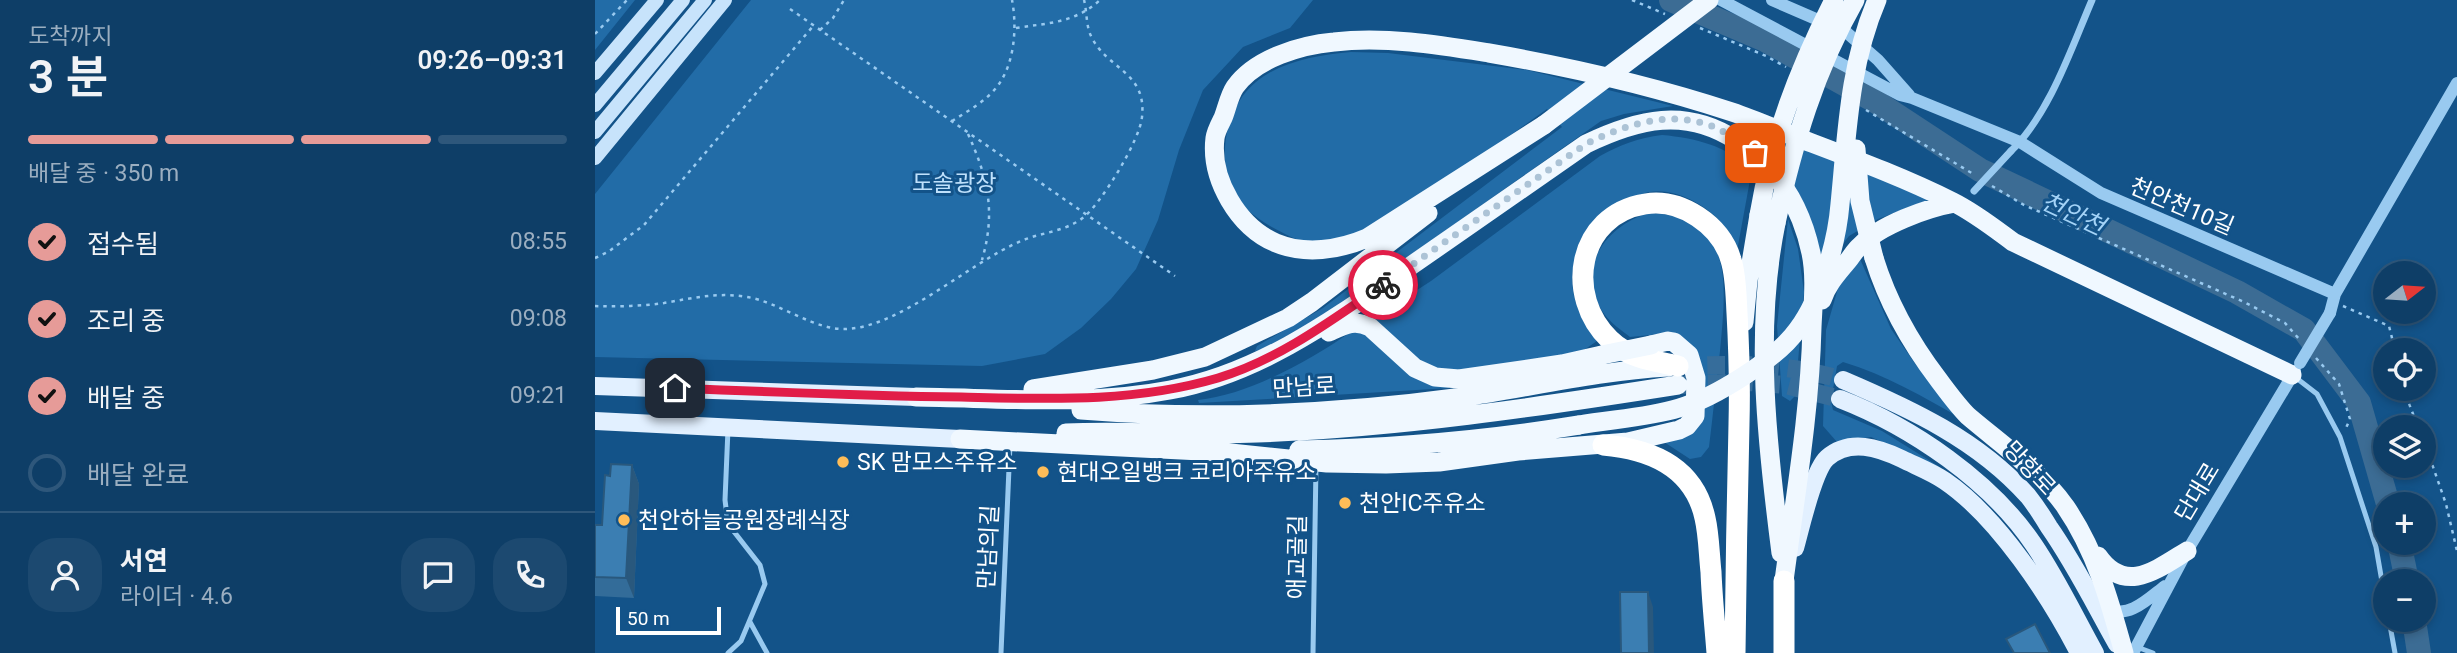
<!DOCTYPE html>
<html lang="ko">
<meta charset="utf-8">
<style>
body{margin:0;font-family:Roboto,"Noto Sans KR",sans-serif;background:#1c4970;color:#f1f3f6;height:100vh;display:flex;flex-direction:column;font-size:26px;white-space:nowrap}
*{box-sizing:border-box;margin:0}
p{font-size:23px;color:#9baec0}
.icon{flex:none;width:38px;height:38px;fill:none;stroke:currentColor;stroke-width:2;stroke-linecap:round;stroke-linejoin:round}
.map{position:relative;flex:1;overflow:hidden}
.drawer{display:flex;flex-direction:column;background:#0e3e67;width:595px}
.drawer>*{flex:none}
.needle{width:46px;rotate:73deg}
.controls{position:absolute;left:1778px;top:261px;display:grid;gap:14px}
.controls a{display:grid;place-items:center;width:63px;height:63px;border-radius:50%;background:#0e3e67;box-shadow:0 4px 10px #0003,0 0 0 2px #2e577b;font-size:35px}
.scale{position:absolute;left:21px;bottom:18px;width:105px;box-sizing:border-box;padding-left:7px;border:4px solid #fff;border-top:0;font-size:19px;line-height:24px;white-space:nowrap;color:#fff;-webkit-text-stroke:5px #135389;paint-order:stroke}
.pin{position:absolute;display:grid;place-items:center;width:60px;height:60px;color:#fff;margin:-30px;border-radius:14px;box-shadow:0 4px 10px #0006}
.courier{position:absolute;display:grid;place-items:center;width:70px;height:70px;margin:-35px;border:5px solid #e11d48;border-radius:50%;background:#fff;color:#222;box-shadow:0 2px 9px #0007}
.overview em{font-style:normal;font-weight:600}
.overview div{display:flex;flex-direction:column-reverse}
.overview{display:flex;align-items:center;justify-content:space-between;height:119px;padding:0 28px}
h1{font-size:46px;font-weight:600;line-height:52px}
.bar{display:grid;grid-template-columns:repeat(4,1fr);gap:10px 7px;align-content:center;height:84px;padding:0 28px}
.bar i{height:9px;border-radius:5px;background:#2e577b}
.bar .on{background:#e69b98}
.bar p{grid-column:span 4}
.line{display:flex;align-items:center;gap:18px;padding:0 28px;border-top:2px solid #2e577b}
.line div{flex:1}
.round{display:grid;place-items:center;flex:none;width:74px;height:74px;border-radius:28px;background:#1c4970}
ol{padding:0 28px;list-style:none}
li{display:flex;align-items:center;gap:21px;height:77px}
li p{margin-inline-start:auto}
li .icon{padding:7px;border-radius:50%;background:#e69b98;color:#111;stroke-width:4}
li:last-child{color:#9baec0}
li i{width:38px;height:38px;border:4px solid #2e577b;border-radius:50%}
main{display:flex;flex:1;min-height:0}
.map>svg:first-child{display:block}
.green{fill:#226ca7}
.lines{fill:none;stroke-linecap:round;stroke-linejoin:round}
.river{stroke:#3c6c94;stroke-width:24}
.primary-tunnel{stroke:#366d9b;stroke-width:18;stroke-dasharray:18 9;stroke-linecap:butt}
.path{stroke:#99caf0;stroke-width:2.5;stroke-dasharray:3.5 5;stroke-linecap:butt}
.service{stroke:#99caf0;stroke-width:5}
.minor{stroke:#99caf0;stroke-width:7}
.tertiary{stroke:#99caf0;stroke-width:12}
.secondary{stroke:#c7e3fb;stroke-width:14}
.primary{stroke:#e2f0ff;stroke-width:18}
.trunk{stroke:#f0f8ff;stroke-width:19}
.motorway{stroke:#fff;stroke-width:21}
.minor-bridge{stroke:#99caf0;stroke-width:7}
.tertiary-bridge{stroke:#99caf0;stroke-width:12}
.trunk-bridge{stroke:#f0f8ff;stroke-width:19}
.wall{fill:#336c99}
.shaded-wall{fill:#29587d}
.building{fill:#3b7eb2;stroke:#29587d;stroke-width:2}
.done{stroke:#acc3d6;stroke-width:7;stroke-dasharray:0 12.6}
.route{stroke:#e11d48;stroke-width:9}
.poi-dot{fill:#ffbd58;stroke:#135389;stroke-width:2.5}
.labels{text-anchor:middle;stroke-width:6;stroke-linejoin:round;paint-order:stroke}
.park-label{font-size:23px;fill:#bfe1fc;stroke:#135389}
.street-label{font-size:23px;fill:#fff;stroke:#135389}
.poi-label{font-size:23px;fill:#fff;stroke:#135389;text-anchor:start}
.water-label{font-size:24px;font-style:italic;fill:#a4d3f7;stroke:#135389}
</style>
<main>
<section class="drawer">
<div class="overview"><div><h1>3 분</h1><p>도착까지</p></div><em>09:26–09:31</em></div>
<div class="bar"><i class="on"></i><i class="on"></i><i class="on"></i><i></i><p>배달 중 · 350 m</p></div>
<ol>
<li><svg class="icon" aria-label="check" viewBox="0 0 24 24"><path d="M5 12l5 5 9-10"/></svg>접수됨<p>08:55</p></li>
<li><svg class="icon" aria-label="check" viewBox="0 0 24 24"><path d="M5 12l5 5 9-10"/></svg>조리 중<p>09:08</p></li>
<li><svg class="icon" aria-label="check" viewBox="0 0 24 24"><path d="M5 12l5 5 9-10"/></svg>배달 중<p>09:21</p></li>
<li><i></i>배달 완료</li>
</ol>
<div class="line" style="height:126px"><a class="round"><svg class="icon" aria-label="person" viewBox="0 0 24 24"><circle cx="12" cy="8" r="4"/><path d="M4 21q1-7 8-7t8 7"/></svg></a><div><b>서연</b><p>라이더 · 4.6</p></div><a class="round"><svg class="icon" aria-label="chat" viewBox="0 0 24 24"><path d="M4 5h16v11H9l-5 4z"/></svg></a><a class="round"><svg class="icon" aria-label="phone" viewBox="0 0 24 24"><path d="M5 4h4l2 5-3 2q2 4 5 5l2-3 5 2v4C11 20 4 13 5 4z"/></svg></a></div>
</section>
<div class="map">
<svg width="1862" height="653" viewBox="0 0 1862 653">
<rect width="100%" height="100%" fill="#135389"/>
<path class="green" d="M0,0H40L0,50Z
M156,0H718L695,28L648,47L608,90L584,150L563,220L541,269L516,299L486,328L450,354L387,366L0,357V194Z
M756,52L793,53L932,70L1078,106L1029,114L1006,121L735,312L666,350L660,351L662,346L728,308L967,127L952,109C910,139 868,169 826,198C810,208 794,223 777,230C765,234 731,242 720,243C705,243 688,233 675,226C660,217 645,206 637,190C622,156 631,106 661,82C686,61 724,55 756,52Z
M1145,126L1227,156L1336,199L1283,219L1254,236L1244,249L1221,256L1170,151Z
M1067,135C1101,138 1131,146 1157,169L1142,251C1138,243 1135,234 1130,227C1114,206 1081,187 1054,192C1044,194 1034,200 1025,205C1017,209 1008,212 1001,218C994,225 991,232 987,241C969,279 977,308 1002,341L983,354L864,371L842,369L823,359L779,318L836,281L1005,156C1025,145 1043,138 1067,135Z
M1054,213C1141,216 1131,286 1125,351C1121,383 1118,415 1114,447L1106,457L1095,459L1069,442L1109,414L1075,333L1035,337C1026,330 1016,323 1010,315C978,272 1009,226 1054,213Z
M1193,219L1203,249L1209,292L1200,396L1195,401L1187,396L1182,326Z
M1265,259L1296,329L1321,365L1367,419C1329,397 1291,375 1248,362L1242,366L1236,401L1238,410L1287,431L1348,469L1276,437L1242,442L1228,426L1231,330L1246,278Z
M756,332L767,333L855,388L604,403L603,400C654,395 715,360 756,332Z"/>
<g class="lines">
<path class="river" d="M1076,0L1170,40L1280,101L1385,170L1642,292L1709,330L1764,403L1793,504
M1804,542L1812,581
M1819,620L1824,653"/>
<path class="primary-tunnel" d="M1085,366C1143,364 1192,363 1248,380
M1086,385L1154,382L1191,385L1245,399"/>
<path class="path" d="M1037,0L1070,14
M195,9L580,276
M421,28C453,23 480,23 505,0
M1105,28L1171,56L1191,67
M225,30L238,18L249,0
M0,34L32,0
M1271,110L1380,175
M357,121C373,111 393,100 404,84C420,61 422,26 417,0
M373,134C393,178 401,212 387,260
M1397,186L1429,205L1649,302L1690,323L1705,340
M0,258L13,252L49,225L219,25
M0,306C22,307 47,306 69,303C98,298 123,292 152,297C184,302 220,331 252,329C307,326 374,263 426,241C447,232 470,232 489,217C507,202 545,140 547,117C552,71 512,70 496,36C491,26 492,11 489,0
M1748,306L1794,326L1800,350
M1721,358L1744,384L1755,419L1751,428
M1808,388L1823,427
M1829,441L1851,504L1862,551"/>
<path class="service" d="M1700,377L1722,394L1745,437L1781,547L1790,599
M1794,620L1800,653
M155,622L172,653
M1542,647L1558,653
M133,653L146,641L170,584L165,565L133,524L130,500L133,429
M406,653L415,445
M718,653L721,465"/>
<path class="minor" d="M1416,151C1455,113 1476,49 1497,0"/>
<path class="tertiary" d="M1126,0L1305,95L1317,98L1425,142L1506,193L1740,294
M1177,0L1251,32L1283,60L1314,95
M1735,313L1740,294L1862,83
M1513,608C1533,620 1554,598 1570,586
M1538,653L1592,551L1700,371"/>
<path class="secondary" d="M0,73L62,0
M0,105L88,0
M0,132L110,0
M0,158L130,0"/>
<path class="primary" d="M1248,380C1316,409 1383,440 1433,496C1441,506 1448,517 1454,527C1480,564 1500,605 1522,644
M0,386L321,397
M1245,399C1317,427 1396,481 1439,545C1462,579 1480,617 1500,653
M0,421L365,439
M1200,548C1206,527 1218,471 1232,458C1255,438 1284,448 1307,459C1321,466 1337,472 1350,481C1403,517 1455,597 1484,653"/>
<path class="trunk" d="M949,125L772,238C744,250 710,255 681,243C643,227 615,179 620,138C621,131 625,124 628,118C632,108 634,96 640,87C661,58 706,45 739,42C790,36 844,45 894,53C975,67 1058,86 1137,112C1161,120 1185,131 1209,140C1259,159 1310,178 1358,202C1380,213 1399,228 1418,242L1697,375
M1181,223C1159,331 1172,444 1186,553
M1279,258C1293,303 1314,341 1343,379C1352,391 1362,405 1373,416C1407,445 1444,470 1470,506C1501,551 1515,602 1529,653
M1227,300C1232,285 1241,275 1251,263C1256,258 1259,251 1265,246C1285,225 1332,208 1360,203
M1149,322L1153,281L1164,215
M734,332C749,325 759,319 775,327L820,368L840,377L864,379L967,364L1007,355
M438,389L558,370L610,357L693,318L717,302L833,213
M321,397C406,398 492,406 575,390C667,373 742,317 817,265C875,224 933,184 991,144C1043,119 1091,107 1142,141C1182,167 1206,206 1216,253C1221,277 1218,303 1217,327C1215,412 1200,497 1189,581
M486,410C613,420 742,414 868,397C936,387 1003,371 1073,367
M471,433C534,430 598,436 662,433C803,428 943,407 1083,385
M365,439L626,452L732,463L791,464L844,462L923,451L1033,442L1084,430L1092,426L1100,416L1101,378L1094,355L1079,342L1073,341L1056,345
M704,450C797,448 892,440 984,425
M1503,556C1530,595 1561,570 1592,551"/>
<path class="motorway" d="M1083,366C1059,361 1033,358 1015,340C969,296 982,215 1050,204C1086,198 1126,225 1136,260C1141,276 1141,296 1142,313C1144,350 1145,387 1144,424C1142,500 1141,577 1140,653
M1008,445C1056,449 1099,467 1110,518C1114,535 1114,554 1116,572C1117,599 1120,626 1122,653
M1189,653V581"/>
<path class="minor-bridge" d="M1379,191L1416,151"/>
<path class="tertiary-bridge" d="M1705,363L1735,313"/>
<path class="trunk-bridge" d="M949,125L1114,0
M1261,149L1265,201L1279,258
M1164,215C1176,142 1205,66 1239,0
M1181,223C1198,145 1220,70 1260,0
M1007,355L1056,345
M984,425C1017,419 1051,418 1084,408C1119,398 1182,359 1203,329C1226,298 1242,242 1245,204C1252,134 1254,65 1282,0"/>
</g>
<path class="wall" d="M37,465L44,484L39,598L0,596V525H7L15,476Z"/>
<path class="shaded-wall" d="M37,465L44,484L39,598L31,578Z
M1053,592L1058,607L1059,653H1054Z"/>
<path class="building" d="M16,464L37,465L31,578L0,577V525H7L10,475L15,476Z
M1025,592H1053L1054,653H1026Z
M1440,624L1455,653H1419L1411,639Z"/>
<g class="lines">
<path class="done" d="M788,285L991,144C1027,126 1067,112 1108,123C1127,128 1144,142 1160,153"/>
<path class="route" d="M80,388C175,392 271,396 366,397C453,399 538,403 623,378C683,360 737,320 788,285"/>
</g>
<g class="poi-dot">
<circle cx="248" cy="462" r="7"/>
<circle cx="448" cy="472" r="7"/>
<circle cx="750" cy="503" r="7"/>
<circle cx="29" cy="520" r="7"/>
</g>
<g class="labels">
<g class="park-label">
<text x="359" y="191">도솔광장</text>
</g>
<g class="street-label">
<text transform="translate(1587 206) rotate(23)" y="8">천안천10길</text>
<text transform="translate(709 387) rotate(-3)" y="8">만남로</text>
<text transform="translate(1435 468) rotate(47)" y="8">망향로</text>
<text transform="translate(1602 492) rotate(-59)" y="8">단대로</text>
<text transform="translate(393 547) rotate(-87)" y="8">만남의길</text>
<text transform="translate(702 557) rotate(-89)" y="8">애교골길</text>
</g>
<g class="poi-label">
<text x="262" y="470">SK 맘모스주유소</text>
<text x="462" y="480">현대오일뱅크 코리아주유소</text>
<text x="764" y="511">천안IC주유소</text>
<text x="43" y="528">천안하늘공원장례식장</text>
</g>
<g class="water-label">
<text transform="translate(1478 214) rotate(25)" y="8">천안천</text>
</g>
</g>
</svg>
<div class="controls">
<a><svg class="needle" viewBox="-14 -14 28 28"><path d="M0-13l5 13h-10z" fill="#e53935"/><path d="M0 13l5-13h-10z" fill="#9baec0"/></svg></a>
<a><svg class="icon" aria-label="locate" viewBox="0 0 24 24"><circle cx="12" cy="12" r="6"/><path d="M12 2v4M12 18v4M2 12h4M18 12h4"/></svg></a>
<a><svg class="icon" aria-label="layers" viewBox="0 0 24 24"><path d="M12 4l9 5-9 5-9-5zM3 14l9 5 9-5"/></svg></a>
<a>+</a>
<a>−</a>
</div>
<div class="scale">50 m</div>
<div class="pin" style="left:1160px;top:153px;background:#ea580c"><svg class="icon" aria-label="bag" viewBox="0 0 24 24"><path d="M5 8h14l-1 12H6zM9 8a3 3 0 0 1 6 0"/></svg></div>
<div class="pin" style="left:80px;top:388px;background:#1f2937"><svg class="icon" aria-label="home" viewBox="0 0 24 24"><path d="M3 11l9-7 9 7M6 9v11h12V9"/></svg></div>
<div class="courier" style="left:788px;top:285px"><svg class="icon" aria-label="bike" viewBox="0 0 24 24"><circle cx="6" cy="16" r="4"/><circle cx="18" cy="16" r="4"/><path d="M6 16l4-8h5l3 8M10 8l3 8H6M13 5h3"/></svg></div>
</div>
</main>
